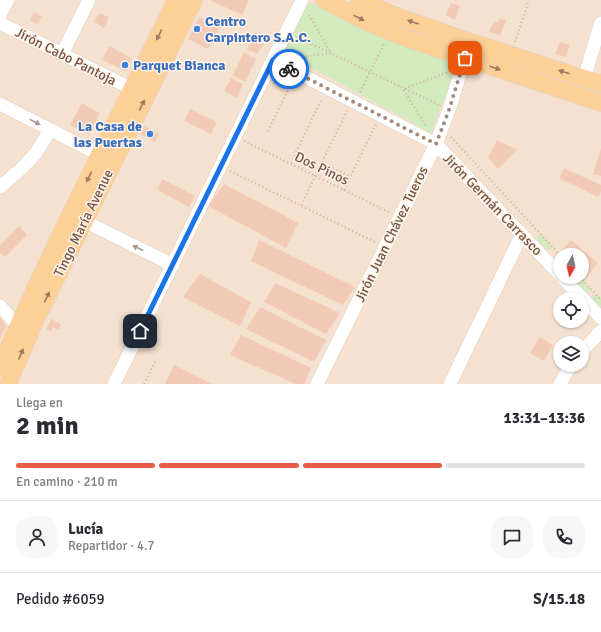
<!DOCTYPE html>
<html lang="es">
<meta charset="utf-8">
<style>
body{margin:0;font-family:Signika,sans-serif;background:#f7f7f7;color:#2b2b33;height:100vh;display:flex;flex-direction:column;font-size:15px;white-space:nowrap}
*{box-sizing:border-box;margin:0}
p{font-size:13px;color:#7c7c81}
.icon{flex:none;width:22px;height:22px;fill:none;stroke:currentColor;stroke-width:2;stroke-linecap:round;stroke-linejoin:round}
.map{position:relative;height:384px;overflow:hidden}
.details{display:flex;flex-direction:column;background:#fff;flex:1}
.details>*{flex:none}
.needle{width:26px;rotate:188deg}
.fabs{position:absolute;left:553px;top:248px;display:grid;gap:8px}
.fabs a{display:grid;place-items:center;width:36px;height:36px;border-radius:50%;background:#fff;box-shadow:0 1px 3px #0004;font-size:20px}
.pin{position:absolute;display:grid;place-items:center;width:34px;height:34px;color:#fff;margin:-17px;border-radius:8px;box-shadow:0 2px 6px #0006}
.courier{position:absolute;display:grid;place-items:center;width:40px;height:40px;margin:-20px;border:3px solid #1a73e8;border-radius:50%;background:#fff;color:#222;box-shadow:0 1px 5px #0007}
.summary em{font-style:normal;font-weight:700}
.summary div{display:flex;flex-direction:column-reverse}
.summary{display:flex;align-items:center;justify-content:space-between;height:68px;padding:0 16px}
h1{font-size:26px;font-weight:700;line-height:30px}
.bar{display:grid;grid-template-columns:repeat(4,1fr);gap:6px 4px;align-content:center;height:48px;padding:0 16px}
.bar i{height:5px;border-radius:3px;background:#e1e1e2}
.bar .selected{background:#e95d43}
.bar p{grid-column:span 4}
.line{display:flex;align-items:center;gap:10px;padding:0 16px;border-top:1px solid #e1e1e2}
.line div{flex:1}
.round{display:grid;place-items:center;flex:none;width:42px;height:42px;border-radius:16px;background:#f7f7f7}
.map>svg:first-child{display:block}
.residential{fill:#f4e1cf;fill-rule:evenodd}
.green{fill:#d3eabf}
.building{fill:#f2cbb7}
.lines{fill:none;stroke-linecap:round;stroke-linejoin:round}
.minor-casing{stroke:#e2cdbf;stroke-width:14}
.major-casing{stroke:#dbd3cf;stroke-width:18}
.path{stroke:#d7ae9b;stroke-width:2;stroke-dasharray:1 3;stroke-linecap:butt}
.minor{stroke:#fff;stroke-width:13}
.major{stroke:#fdd097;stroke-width:17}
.oneway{fill:#9c795f}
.oneway2{fill:#ab9891}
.done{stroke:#a38b7d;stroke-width:4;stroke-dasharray:0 7.2}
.route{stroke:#1a73e8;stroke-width:5}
.shop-dot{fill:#3f7fe0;stroke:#fff4e7;stroke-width:1.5}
.labels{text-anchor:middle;stroke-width:3;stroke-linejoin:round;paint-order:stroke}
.shop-label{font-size:14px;font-weight:bold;fill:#366cbe;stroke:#fff4e7;text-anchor:start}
.street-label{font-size:14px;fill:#735447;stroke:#fff4e7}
</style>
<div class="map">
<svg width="601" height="384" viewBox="0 0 601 384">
<rect width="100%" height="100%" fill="#fcf0e0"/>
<path class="residential" d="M0,0H601V384H0ZM560,255H582V277H560ZM560,299H582V321H560ZM560,343H582V365H560Z"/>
<path class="green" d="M313,3L368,30L452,62L455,67L454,73L431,133L281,51L306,4Z
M540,233L553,248L549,250H547L537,240V237Z
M571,277H581L592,290L589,293L586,292Z
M597,294L601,298V310L592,299V297Z"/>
<path class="building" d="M210,0H249L242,15Z
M451,3L460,6L455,20L446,15Z
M34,12L42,16L37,24L30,20Z
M99,13L109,17L104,28L94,22Z
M199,17L220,27L208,49L188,39Z
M499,19L506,20L500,36L489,31L494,22H498Z
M251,39L264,44L257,54L247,50Z
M560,42L570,45L566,57L555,54Z
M109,46L132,58L126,71L102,60Z
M244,52L256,59L245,82L233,75Z
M231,78L243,84L237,98L224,91Z
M82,103L100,113L89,135L70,125Z
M190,109L217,122L211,134L184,121Z
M144,126L159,134L155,142L140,134Z
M497,140L517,150L498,169L488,158Z
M601,148V176L593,174Z
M564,168L601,185V191L598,197L559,178Z
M162,179L195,196L189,207L157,190Z
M224,184L298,223L286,248L208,206Z
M19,226L27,235L5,257L0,253V245Z
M259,240L355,287L343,305L251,261Z
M571,240L598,263L587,276L582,271V255H562L560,253Z
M200,274L251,302L240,326L183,297Z
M275,283L340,313L326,334L264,302Z
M260,307L326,340L314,362L246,329Z
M0,315L6,326L0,339Z
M51,319L61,324L58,330L52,327L51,331L46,329Z
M241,335L311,368L304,384H296L230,355Z
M540,337L553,345L544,361L530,353Z
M174,365L212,384H165Z"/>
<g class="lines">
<g class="minor-casing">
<path id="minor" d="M0,15L8,0
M0,23L132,89
M62,54L89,0
M273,60L436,144L560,275
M584,78L601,23
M0,104L100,155
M0,187L23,167L36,153L50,130
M84,221L173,265
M562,277L601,318
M0,306L18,326L24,329
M582,351L601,331
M114,384L302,0
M317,384L436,144L449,110L465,58
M450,384L522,234
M560,384L571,365"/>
</g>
<g class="major-casing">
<path id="major" d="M324,0L369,23L408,39L601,103
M358,0L394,15L450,35L601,84
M0,367C54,243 116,122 176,0
M8,384L36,319L194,0"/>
</g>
<path class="path" d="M297,37L439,105
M515,42L529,0
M294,58L331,53L308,13
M360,92L384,44
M425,125L403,89L449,72
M268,131L292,82
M451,137L560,255
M244,141L391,213
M291,163L322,98
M322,163L350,176
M230,171L375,242
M344,190L376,124
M301,205L347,111
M580,277L601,300
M144,384L156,360"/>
<use href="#minor" class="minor"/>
<use href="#major" class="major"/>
</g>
<defs><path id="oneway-solid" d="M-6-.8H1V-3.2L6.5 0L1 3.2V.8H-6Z"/></defs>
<g class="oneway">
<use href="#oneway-solid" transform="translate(359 18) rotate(27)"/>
<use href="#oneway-solid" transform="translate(413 22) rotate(-161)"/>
<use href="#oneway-solid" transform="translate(159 35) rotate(116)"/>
<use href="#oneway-solid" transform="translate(495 68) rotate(18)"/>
<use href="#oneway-solid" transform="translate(564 72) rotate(-162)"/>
<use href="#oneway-solid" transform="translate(142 105) rotate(-63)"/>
<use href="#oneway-solid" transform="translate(89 177) rotate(116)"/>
<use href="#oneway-solid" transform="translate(47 297) rotate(-64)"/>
<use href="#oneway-solid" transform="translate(21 354) rotate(-67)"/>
</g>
<g class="oneway2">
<use href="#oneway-solid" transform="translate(35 122) rotate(27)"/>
<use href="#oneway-solid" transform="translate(138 248) rotate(-154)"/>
</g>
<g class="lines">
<path class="done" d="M289,69L436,144L449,110L465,58"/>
<path class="route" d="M140,331L273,60L289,69"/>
</g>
<g class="shop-dot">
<circle cx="197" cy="29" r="4"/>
<circle cx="125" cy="65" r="4"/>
<circle cx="150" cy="134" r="4"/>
</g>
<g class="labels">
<g class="shop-label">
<text x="205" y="26">Centro<tspan x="205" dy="16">Carpintero S.A.C.</tspan></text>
<text x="133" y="70">Parquet Bianca</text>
<text x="142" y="131" text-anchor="end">La Casa de<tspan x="142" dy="16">las Puertas</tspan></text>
</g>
<g class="street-label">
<text transform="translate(66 56) rotate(27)" y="5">Jirón Cabo Pantoja</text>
<text transform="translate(322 168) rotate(26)" y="5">Dos Pinos</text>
<text transform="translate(493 204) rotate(46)" y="5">Jirón Germán Carrasco</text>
<text transform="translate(83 223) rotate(-64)" y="5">Tingo María Avenue</text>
<text transform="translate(391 234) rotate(-64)" y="5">Jirón Juan Chávez Tueros</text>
</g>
</g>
</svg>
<div class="fabs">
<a><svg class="needle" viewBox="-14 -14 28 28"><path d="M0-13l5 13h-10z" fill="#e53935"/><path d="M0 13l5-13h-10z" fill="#7c7c81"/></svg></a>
<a><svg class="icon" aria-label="locate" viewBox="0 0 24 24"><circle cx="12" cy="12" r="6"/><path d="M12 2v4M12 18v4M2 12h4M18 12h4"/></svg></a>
<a><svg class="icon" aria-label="layers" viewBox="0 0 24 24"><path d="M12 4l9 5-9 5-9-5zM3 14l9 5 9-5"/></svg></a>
</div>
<div class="pin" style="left:465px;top:58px;background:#ea580c"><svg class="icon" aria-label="bag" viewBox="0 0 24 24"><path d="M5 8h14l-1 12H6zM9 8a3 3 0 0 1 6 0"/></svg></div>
<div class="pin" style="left:140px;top:331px;background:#1f2937"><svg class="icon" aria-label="home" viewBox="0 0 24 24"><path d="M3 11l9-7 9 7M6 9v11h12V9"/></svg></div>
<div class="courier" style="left:289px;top:69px"><svg class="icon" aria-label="bike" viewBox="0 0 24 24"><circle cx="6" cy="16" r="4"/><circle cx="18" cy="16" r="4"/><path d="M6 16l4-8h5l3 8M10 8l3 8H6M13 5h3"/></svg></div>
</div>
<section class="details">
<div class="summary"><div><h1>2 min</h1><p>Llega en</p></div><em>13:31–13:36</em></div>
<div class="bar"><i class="selected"></i><i class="selected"></i><i class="selected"></i><i></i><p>En camino · 210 m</p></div>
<div class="line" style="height:72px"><a class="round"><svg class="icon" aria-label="person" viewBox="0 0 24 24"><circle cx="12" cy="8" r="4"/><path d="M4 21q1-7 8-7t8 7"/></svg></a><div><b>Lucía</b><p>Repartidor · 4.7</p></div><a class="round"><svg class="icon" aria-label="chat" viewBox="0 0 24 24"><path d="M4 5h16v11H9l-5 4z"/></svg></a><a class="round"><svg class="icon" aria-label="phone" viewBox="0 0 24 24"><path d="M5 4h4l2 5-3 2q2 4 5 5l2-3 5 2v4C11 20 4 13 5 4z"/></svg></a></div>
<div class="line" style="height:52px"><div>Pedido #6059</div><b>S/15.18</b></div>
</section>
